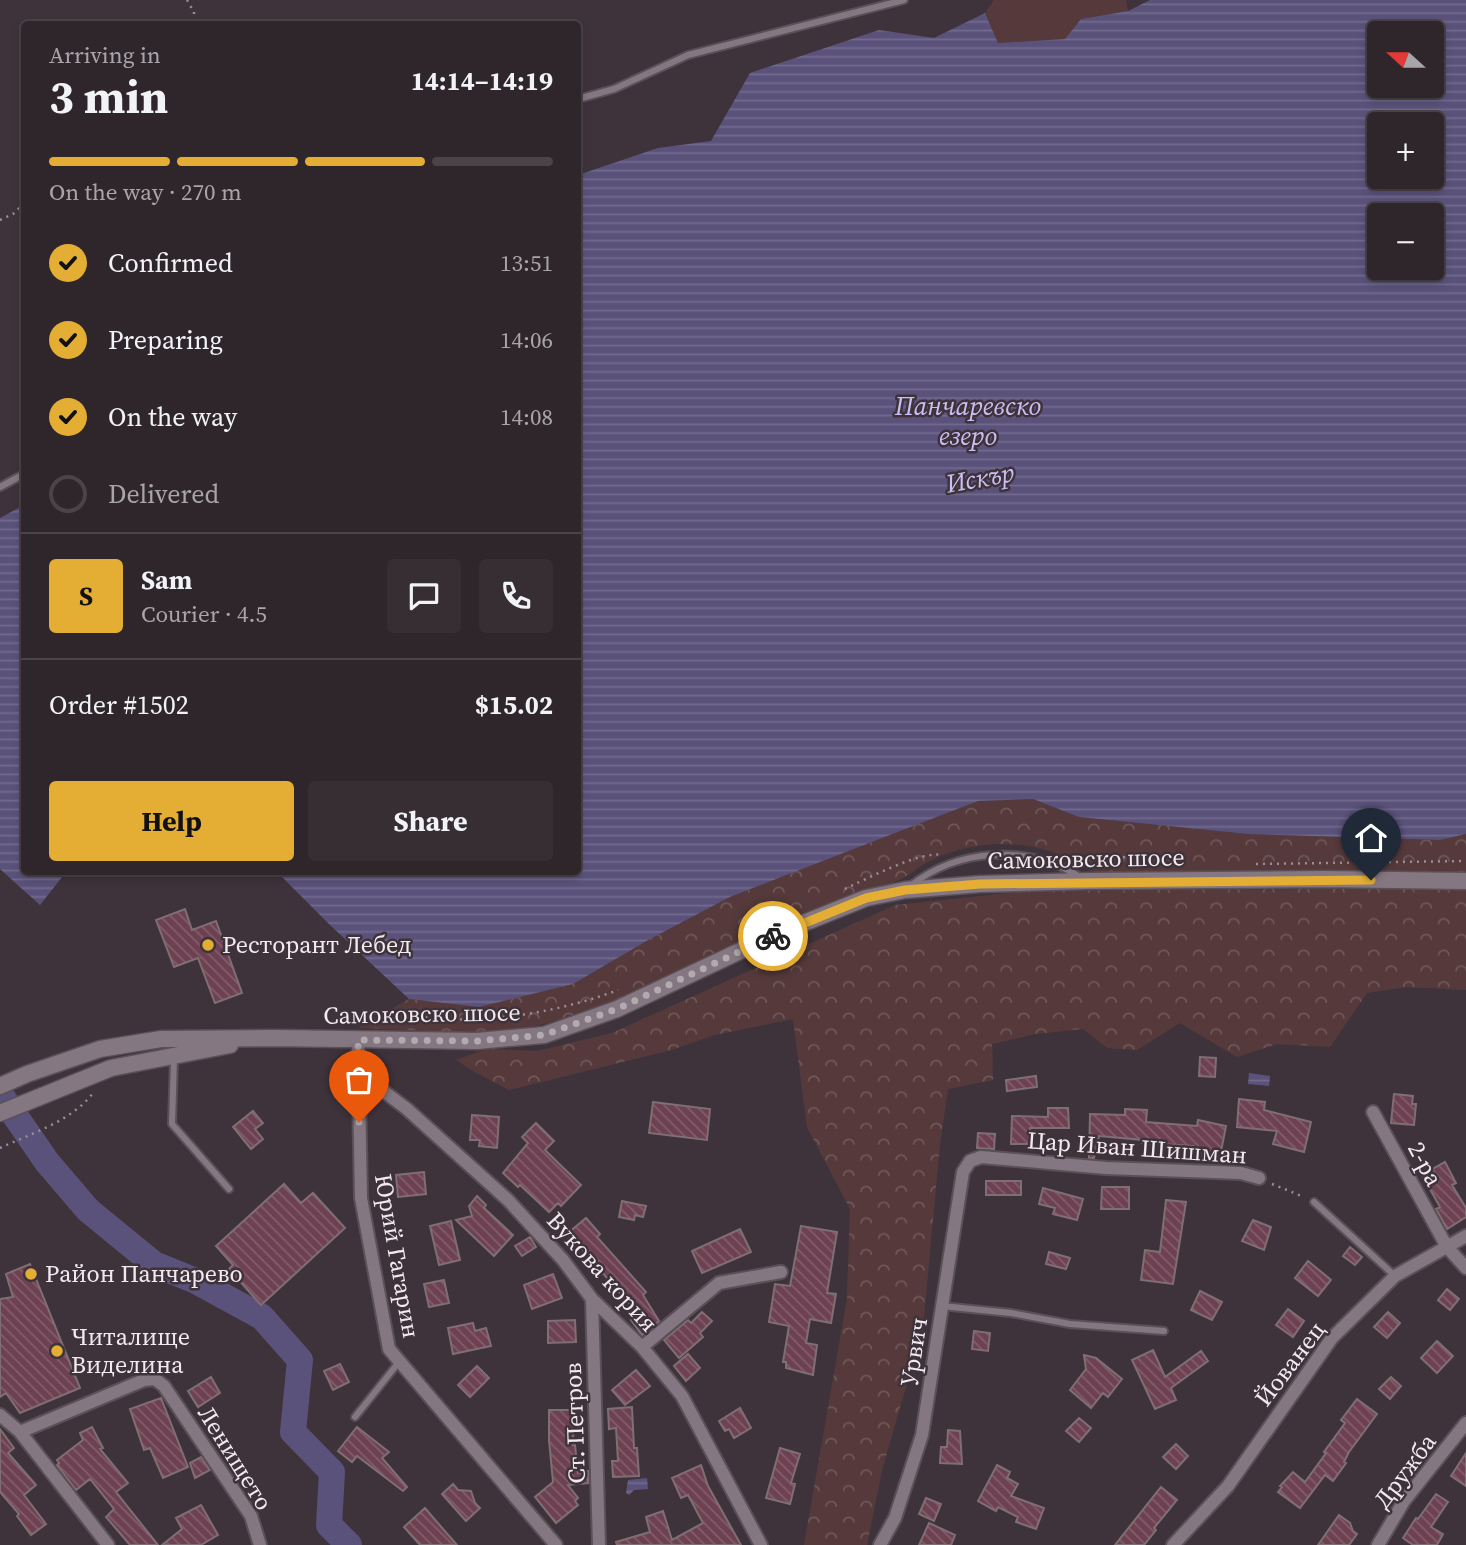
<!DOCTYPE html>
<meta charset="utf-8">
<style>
body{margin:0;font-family:"Source Serif 4",serif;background:#372e34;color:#f1f3f6;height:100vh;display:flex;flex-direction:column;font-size:26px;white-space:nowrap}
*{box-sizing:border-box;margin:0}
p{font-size:23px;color:#a7a5a9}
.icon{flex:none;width:38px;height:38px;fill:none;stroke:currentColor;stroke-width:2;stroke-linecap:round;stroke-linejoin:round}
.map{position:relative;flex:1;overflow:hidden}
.panel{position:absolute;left:21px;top:21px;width:560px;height:854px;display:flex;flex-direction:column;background:#2f262c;border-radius:7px;box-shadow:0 4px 10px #0003,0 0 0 2px #4a4348}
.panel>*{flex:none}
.needle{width:46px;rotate:291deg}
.buttons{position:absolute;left:1367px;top:21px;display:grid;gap:14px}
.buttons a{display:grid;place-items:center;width:77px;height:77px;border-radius:7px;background:#2f262c;box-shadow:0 4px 10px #0003,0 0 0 2px #4a4348;font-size:35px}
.pin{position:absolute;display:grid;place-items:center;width:60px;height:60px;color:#fff;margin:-72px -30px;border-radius:50% 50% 50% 0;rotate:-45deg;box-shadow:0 0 7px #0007}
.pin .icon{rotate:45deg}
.courier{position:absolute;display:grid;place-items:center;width:70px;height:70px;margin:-35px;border:5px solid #e4ae35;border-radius:50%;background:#fff;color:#222;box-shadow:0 2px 9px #0007}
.headline em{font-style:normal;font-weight:700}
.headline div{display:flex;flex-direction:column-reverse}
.headline{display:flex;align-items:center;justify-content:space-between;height:119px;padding:0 28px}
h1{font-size:46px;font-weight:700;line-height:52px}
.bar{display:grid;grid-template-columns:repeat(4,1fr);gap:10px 7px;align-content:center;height:84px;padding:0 28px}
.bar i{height:9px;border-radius:5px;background:#4a4348}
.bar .selected{background:#e4ae35}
.bar p{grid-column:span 4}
.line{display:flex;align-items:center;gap:18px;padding:0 28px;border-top:2px solid #4a4348}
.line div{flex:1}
.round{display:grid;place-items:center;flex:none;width:74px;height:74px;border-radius:7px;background:#372e34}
ol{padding:0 28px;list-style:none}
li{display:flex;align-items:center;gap:21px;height:77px}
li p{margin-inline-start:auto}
li .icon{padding:7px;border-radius:50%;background:#e4ae35;color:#111;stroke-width:4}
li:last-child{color:#a7a5a9}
li i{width:38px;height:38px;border:4px solid #4a4348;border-radius:50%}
.button{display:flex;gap:14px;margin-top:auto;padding:14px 28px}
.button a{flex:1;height:80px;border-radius:7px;background:#e4ae35;color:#111;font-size:28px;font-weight:700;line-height:80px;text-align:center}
.button a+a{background:#372e34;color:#f1f3f6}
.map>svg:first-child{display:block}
.forest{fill:url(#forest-crowns)}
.park{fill:#563a3b}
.water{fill:url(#water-rules);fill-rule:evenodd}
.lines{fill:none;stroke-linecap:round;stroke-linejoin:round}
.river{stroke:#5a527a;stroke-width:26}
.building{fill:url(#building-back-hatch);stroke:#7f6e73;stroke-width:2}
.lane-casing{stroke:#5a5057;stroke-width:10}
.street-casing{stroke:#5a5057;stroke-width:16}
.secondary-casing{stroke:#5a5057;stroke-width:19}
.path{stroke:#988e95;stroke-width:2.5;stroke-dasharray:2 5;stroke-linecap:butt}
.lane{stroke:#857781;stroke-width:6}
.street{stroke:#857781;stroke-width:12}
.secondary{stroke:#857781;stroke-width:16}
.done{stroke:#b3aab0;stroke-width:7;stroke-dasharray:0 12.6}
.route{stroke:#e4ae35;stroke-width:9}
.poi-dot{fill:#e4ae35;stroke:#3f333b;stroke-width:2.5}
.labels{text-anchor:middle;stroke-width:5;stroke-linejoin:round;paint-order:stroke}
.street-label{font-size:24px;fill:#f2eaef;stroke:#3f333b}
.poi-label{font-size:24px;fill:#f2eaef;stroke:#3f333b;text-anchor:start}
.water-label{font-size:26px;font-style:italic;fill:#c8bff5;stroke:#3f333b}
</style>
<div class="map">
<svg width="1466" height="1545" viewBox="0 0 1466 1545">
<defs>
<pattern id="forest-crowns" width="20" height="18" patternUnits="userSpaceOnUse" patternTransform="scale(1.75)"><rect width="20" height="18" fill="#563a3b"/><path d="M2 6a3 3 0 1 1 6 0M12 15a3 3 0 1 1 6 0" fill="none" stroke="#6f5758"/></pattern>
<pattern id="water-rules" width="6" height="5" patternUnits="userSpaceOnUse" patternTransform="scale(1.75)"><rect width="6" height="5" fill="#5a527a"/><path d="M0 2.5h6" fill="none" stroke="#726b8d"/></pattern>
<pattern id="building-back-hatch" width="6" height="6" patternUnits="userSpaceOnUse" patternTransform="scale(1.75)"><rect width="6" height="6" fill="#6d4151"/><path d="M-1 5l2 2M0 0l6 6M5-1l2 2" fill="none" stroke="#825d6a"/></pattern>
</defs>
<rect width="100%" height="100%" fill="#3f333b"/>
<path class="forest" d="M1033,799L1079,817L1248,834L1440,840L1466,834V874L1110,878C1087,871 1069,857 1046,850C1006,839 963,843 926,863C917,868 909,876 899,880C888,885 875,888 863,891L646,989L573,1017L530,1027L474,1033L358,1028L409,999L479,1007L573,984L650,939L730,897L978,801Z
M1466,888V990L1405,987L1367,993L1330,1047L1277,1044L1237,1057L1180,1023L1137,1050L1107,1048L1083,1029L1035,1034L992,1044L993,1080L948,1089L940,1144L923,1328L882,1470L867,1545H804L847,1299L850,1209L807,1127L793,1019L715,1035L671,1050L509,1090L473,1071L456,1060L487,1049L537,1051L612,1033L895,905L1028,891Z"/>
<path class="park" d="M994,0H1126L1128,11L1081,19L1065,39L998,43L985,13Z"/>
<path class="water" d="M1150,0H1466V834L1440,840L1248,834L1079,817L1033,799L978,801L730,897L650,939L573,984L479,1007L409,999L330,925L277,872H578V175L658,148L711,141L750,73L879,30L934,38L985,13L998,43L1065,39L1081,19L1128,11ZM1432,33V86H1379V33ZM1432,124V177H1379V124ZM1379,215H1432V268H1379Z
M24,505V872H66L40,905L0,869V518Z
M1249,1073L1270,1076L1269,1086L1248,1084Z
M647,1478L648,1489L634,1490L629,1495L626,1493L628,1480Z"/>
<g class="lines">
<path class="river" d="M0,1094L47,1162L88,1210L154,1264L196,1281L262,1317L300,1360L293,1432L332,1472L329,1525L349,1545"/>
</g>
<path class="building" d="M185,909L192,930L216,921L242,993L215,1003L198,958L174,967L156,920Z
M1200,1057L1216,1058L1215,1077L1199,1076Z
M1036,1076L1037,1087L1007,1091L1006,1080Z
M1394,1094L1413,1096L1412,1104H1416L1414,1125L1391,1123Z
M1239,1099L1265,1102L1264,1110L1311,1122L1304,1152L1273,1144L1277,1131L1237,1127Z
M653,1102L710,1109L707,1140L649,1133Z
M1048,1108H1068L1069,1128H1030V1144H1011L1012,1116L1048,1117Z
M1125,1109L1147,1110L1146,1122L1197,1126L1198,1120L1226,1126L1219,1162L1191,1157L1193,1146L1142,1143L1143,1140L1099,1136L1094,1158H1089L1090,1114L1125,1115Z
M253,1111L263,1123L255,1129L263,1139L251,1149L233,1127Z
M472,1115L499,1117L497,1148L479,1146L480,1140H470Z
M536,1123L554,1141L545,1150L581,1185L561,1206L558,1203L549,1212L520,1185L518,1187L503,1173L528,1143L522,1137Z
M978,1133L995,1134L994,1149L977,1148Z
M1445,1162L1456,1183L1452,1185L1466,1208V1217L1447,1229L1436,1209L1440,1207L1422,1175Z
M424,1172L426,1194L398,1197L396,1175Z
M986,1181H1021V1195H986Z
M284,1184L301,1203L313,1193L345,1228L261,1305L229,1269L233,1265L216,1246Z
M1102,1187H1129V1209H1101Z
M1043,1188L1083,1199L1077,1220L1053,1214L1055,1208L1039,1204Z
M477,1196L486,1205L484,1208L513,1235L494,1256L456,1220L472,1216L469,1206Z
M1166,1200L1186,1202L1173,1284L1141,1280L1145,1250L1160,1252Z
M622,1201L646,1206L643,1217L635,1215L634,1220L619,1217Z
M586,1218L600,1234L597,1237L646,1292L643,1295L659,1321L642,1335L631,1320L639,1315L568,1233Z
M1253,1220L1271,1227L1264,1250L1242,1241Z
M451,1221L460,1260L439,1265L430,1226Z
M801,1226L837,1232L827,1293L836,1294L831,1323L810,1319L806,1343L817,1345L813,1375L786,1368V1362H783L789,1326L769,1322L775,1284L790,1286Z
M740,1229L751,1252L702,1273L692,1251Z
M530,1237L536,1247L522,1256L515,1246Z
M1350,1247L1362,1257L1355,1265L1343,1256Z
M1049,1252L1070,1258L1066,1269L1046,1264Z
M1308,1261L1331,1280L1318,1296L1295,1278Z
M30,1264L80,1388L20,1413L6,1393L0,1397V1299L13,1297L6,1274Z
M553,1274L562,1298L532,1309L524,1285Z
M444,1280L449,1303L429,1307L424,1284Z
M1447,1289L1459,1299L1450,1310L1438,1300Z
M1200,1291L1222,1302L1212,1320L1191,1310Z
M1288,1309L1304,1321L1293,1337L1276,1325Z
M702,1312L712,1321L700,1333L703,1337L679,1358L664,1340L688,1320L691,1323Z
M1388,1312L1400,1323L1387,1338L1374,1327Z
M575,1320L576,1342L548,1343V1321Z
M473,1323L475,1331L486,1328L491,1346L453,1354L448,1328Z
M974,1331L990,1333L988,1351L972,1349Z
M1437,1341L1453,1356L1437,1373L1421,1358Z
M1153,1350L1165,1377L1201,1351L1208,1361L1171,1388L1176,1400L1155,1409L1132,1360Z
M688,1354L700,1368L686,1381L674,1366Z
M1084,1355L1096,1358L1122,1379L1108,1397L1103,1393L1091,1408L1070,1390L1086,1369Z
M340,1364L349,1382L333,1390L324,1371Z
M477,1366L489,1378L470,1397L458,1385Z
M636,1370L650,1386L625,1405L612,1390Z
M211,1377L220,1393L198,1407L188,1391Z
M1391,1377L1401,1386L1390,1399L1379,1389Z
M161,1398L188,1467L163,1478L150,1448L144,1450L130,1409Z
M1357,1399L1377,1414L1349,1452L1344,1462L1346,1463L1333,1481L1325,1475L1300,1508L1278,1492L1282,1487L1280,1486L1293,1472L1305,1482L1326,1453L1324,1452L1345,1423L1341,1420Z
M632,1407L634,1448H637L639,1476L613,1477L612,1461H618L616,1428L609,1429L608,1409Z
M740,1408L751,1428L734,1438L729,1429L725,1431L719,1421Z
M549,1410H574L573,1445H575L578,1473L588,1471V1483L568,1485L578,1498L575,1501L578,1505L556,1523L535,1497L553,1482L549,1440Z
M1079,1418L1091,1428L1079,1442L1066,1431Z
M92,1427L103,1448L100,1449L128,1483L116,1492L158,1545H130L106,1517L114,1509L90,1479L76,1490L57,1465L59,1463L57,1460L83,1440L80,1433Z
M357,1427L389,1452L382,1458L407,1487L403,1491L357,1456L352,1462L338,1451Z
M0,1429L14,1448L8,1453L36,1485L24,1495L46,1524L31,1535L17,1516L19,1514L0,1492Z
M948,1430L960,1431L962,1464L940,1463L941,1447H947Z
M1176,1444L1188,1456L1176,1469L1163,1457Z
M780,1448L800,1454L791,1483L795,1484L790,1504L766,1498Z
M1466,1453V1486L1451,1476Z
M201,1457L210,1470L195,1478L190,1463Z
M701,1465L708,1486L741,1545H617L616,1542L650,1532L646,1517L663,1511L672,1540L703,1523L688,1495L681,1498L672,1478Z
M997,1465L1010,1472L1007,1478L1018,1484L1011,1496L1044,1508L1036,1529L1016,1522L1018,1517L998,1507L996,1511L978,1501Z
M453,1484L458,1490L471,1491L475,1503L480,1508L466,1521L442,1494Z
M1161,1487L1177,1500L1154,1528L1156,1530L1144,1545H1115Z
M1436,1494L1448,1502L1431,1527L1443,1534L1437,1545H1413L1403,1538L1416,1518L1418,1519Z
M926,1498L941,1504L934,1521L919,1514Z
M201,1505L218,1535L201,1545H162L182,1529L176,1518Z
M425,1508L430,1514L457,1545H420L404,1527Z
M1339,1515L1350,1523L1353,1531L1357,1534L1349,1545H1318Z
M929,1523L955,1535L951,1545H919Z"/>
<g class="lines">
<g class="lane-casing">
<path id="lane" d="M578,99L614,89L688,55L904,0
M0,487L24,474
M910,886C959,848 1028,844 1080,877
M174,1059L172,1124L229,1189
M1314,1202L1395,1276
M942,1306L1011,1313L1070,1324L1164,1331
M355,1417L399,1362"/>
</g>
<g class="street-casing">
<path id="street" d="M358,1040L361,1198L389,1349L556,1545
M357,1071L407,1109L508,1200L563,1260L592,1299L642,1347L682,1396L761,1545
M1373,1112L1447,1247L1466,1268
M592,1299L599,1545
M642,1347L719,1283L781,1272
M0,1415L20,1432L108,1545
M20,1432L144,1380L155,1379L164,1386L251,1516L260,1545
M880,1545L895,1518L922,1435L963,1172L970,1161L981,1157L1106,1168L1241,1173L1259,1178
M1173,1545L1228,1486L1332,1338L1395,1276L1466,1236
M1378,1545L1404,1501L1466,1423"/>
</g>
<g class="secondary-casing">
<path id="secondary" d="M0,1086L27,1074L100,1049L161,1039L274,1038L477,1041L544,1035L617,1009L774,935L866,898L905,890L980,884L1088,881L1323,879L1466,881
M0,1113L111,1068L230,1045"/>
</g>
<path class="path" d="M187,0L194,12V24
M24,189V195
M0,220L13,214L24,203
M1074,861L1123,857L1154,864
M1256,864L1466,861
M845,889C866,879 922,850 943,855
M374,1025L388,1013C408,1015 428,1018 448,1019C502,1022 568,1009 618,990
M0,1148C30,1134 72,1121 93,1093
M1272,1184L1304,1197"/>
<use href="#lane" class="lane"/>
<use href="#street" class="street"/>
<use href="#secondary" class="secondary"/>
</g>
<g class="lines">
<path class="done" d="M359,1122L358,1040L477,1041L544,1035L617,1009L773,936"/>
<path class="route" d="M773,936L866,898L905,890L980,884L1371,880"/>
</g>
<g class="poi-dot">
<circle cx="208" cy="945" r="7"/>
<circle cx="31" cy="1274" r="7"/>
<circle cx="57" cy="1351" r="7"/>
</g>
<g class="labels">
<g class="street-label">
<text transform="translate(1086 859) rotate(-1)" y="8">Самоковско шосе</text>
<text transform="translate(422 1014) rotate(-1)" y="8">Самоковско шосе</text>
<text transform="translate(1137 1148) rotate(4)" y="8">Цар Иван Шишман</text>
<text transform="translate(1425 1164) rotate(62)" y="8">2-ра</text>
<text transform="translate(397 1256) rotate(80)" y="8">Юрий Гагарин</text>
<text transform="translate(602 1272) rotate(48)" y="8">Вукова кория</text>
<text transform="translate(914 1352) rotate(-81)" y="8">Урвич</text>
<text transform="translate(1290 1364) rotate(-53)" y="8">Йованец</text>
<text transform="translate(575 1423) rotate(-92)" y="8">Ст. Петров</text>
<text transform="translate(235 1458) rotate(58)" y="8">Ленището</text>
<text transform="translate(1405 1471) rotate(-53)" y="8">Дружба</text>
</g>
<g class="poi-label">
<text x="222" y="953">Ресторант Лебед</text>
<text x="45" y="1282">Район Панчарево</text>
<text x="71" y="1345">Читалище<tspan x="71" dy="28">Виделина</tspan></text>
</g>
<g class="water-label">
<text x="968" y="415">Панчаревско<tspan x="968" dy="30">езеро</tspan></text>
<text transform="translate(980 478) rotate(-10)" y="9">Искър</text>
</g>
</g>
</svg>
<div class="buttons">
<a><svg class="needle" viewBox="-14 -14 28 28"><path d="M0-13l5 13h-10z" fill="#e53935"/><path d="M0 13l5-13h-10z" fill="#a7a5a9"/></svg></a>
<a>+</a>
<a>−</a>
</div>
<div class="pin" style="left:359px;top:1122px;background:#ea580c"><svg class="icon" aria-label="bag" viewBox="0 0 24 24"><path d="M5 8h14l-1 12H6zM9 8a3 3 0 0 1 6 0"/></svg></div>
<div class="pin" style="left:1371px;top:880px;background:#1f2937"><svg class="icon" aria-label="home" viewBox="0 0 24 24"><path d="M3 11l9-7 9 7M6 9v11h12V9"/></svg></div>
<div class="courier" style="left:773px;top:936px"><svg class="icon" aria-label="bike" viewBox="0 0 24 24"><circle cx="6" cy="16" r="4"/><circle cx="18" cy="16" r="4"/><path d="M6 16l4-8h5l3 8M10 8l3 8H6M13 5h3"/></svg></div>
<section class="panel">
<div class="headline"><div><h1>3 min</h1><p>Arriving in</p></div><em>14:14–14:19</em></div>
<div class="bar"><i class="selected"></i><i class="selected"></i><i class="selected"></i><i></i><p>On the way · 270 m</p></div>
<ol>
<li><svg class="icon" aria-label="check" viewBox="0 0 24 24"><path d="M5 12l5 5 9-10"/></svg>Confirmed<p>13:51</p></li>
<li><svg class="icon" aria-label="check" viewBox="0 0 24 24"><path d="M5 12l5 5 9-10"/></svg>Preparing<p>14:06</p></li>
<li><svg class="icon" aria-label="check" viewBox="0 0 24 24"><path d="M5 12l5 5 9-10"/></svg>On the way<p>14:08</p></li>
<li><i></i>Delivered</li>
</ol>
<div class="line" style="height:126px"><b class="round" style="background:#e4ae35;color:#111">S</b><div><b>Sam</b><p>Courier · 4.5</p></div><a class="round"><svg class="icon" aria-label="chat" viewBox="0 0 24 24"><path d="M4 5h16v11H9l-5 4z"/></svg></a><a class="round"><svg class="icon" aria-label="phone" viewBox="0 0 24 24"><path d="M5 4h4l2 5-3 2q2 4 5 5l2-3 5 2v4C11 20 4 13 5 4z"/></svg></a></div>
<div class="line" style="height:91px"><div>Order #1502</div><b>$15.02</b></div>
<div class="button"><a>Help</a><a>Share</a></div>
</section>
</div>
